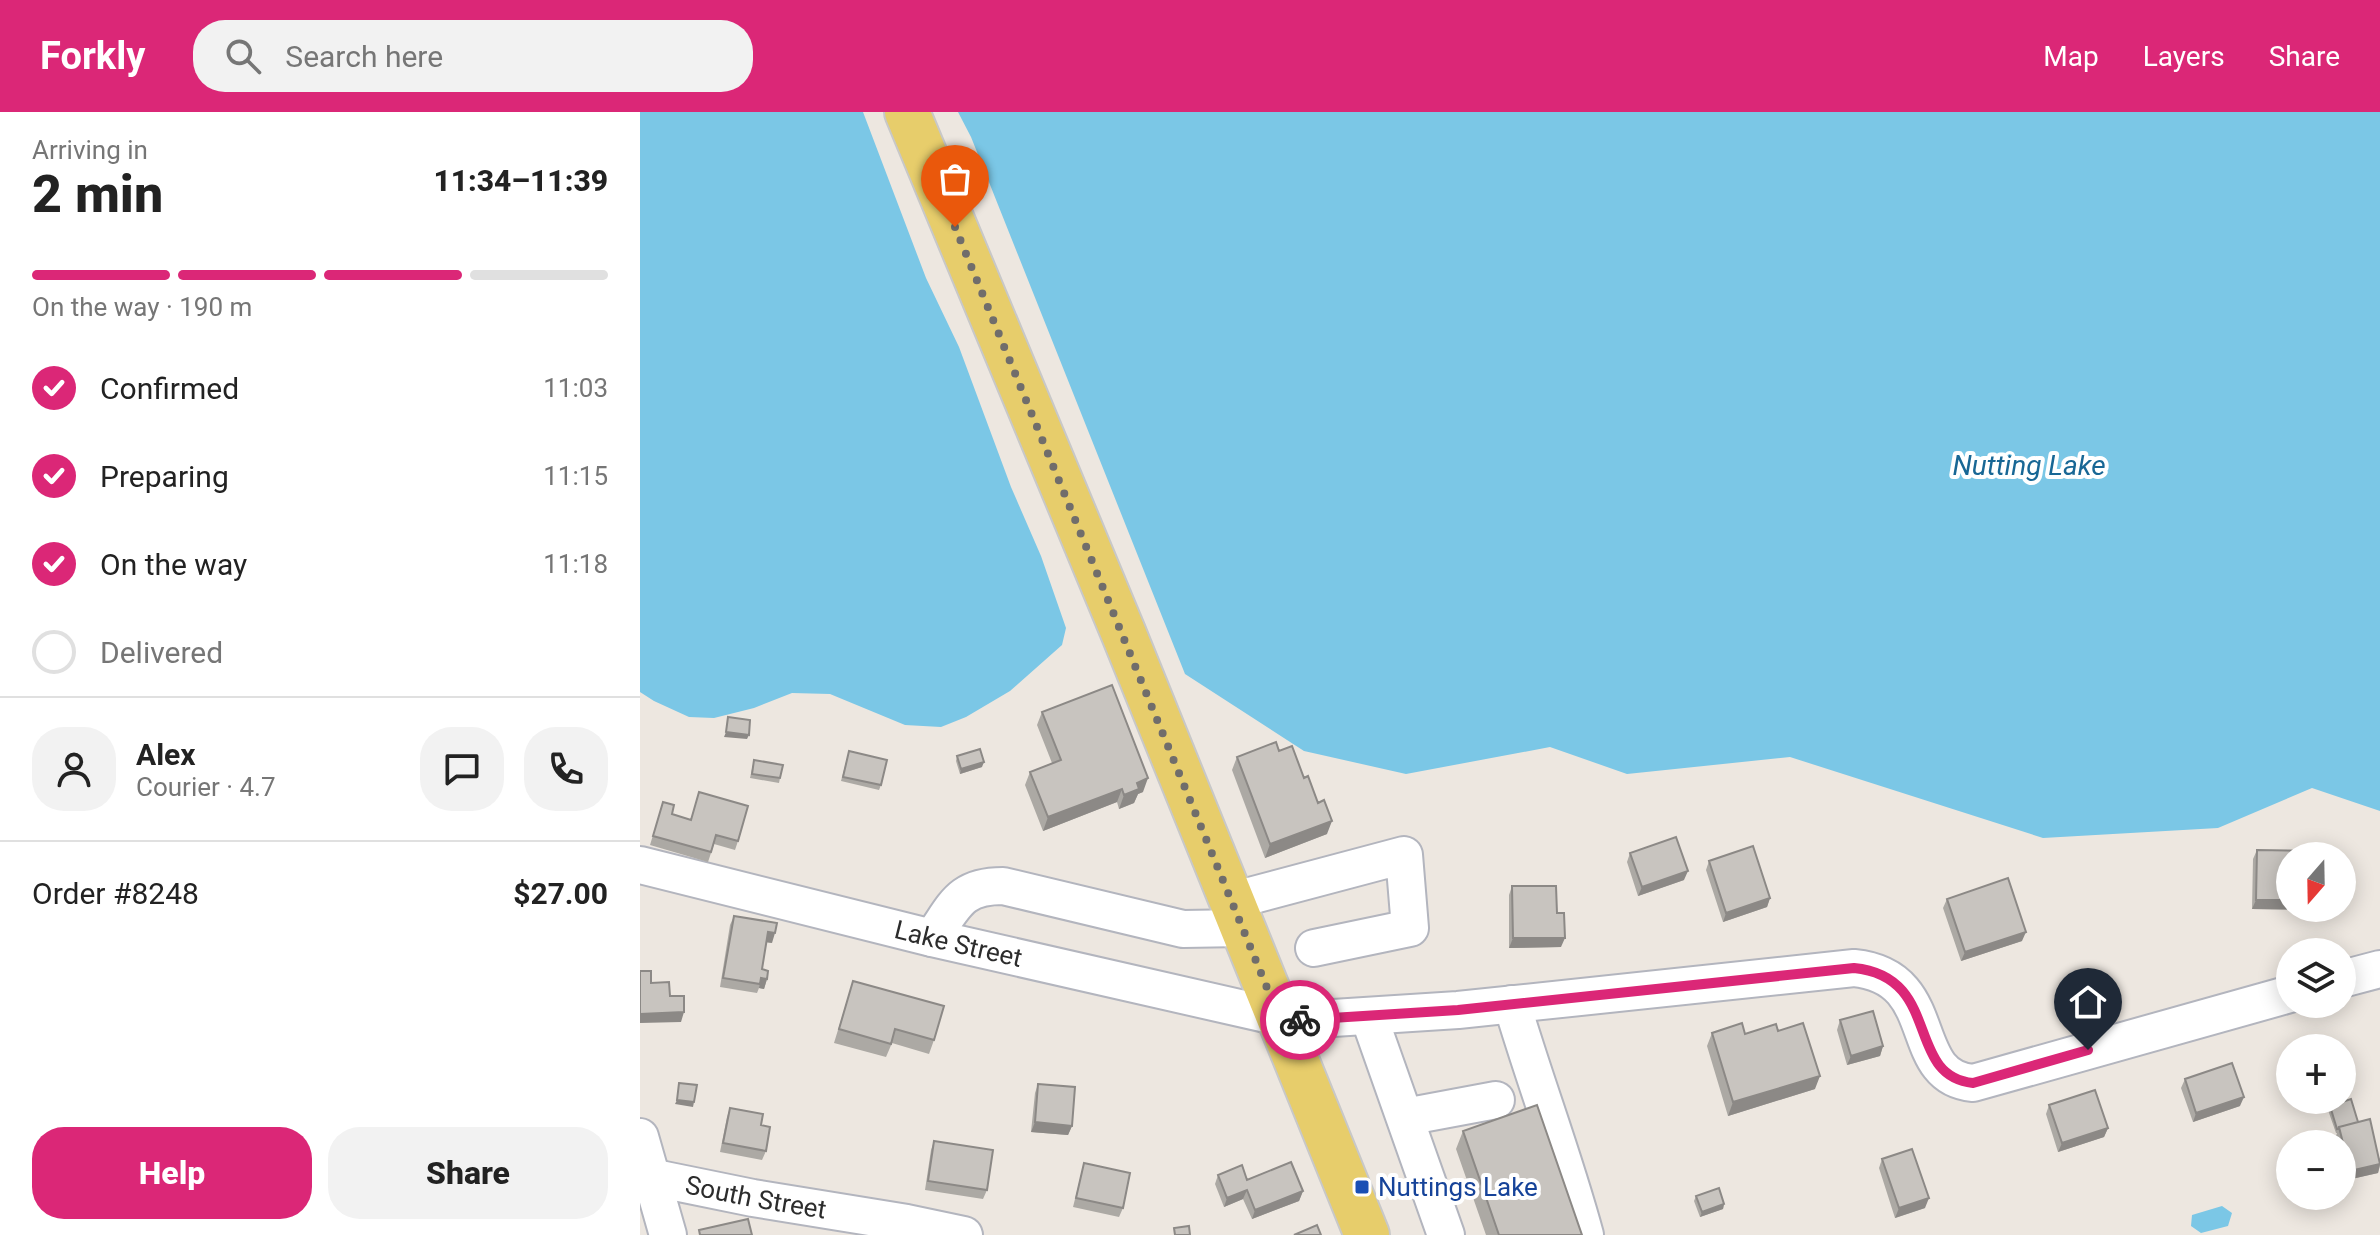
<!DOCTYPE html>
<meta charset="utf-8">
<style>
body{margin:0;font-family:Roboto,sans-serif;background:#f2f2f2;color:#222;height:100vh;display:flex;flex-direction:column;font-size:30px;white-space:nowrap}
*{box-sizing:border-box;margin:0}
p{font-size:26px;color:#767676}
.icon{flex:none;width:44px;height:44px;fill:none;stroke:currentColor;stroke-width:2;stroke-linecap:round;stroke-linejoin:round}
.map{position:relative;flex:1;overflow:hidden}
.panel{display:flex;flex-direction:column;background:#fff;width:640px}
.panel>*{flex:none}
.needle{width:52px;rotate:200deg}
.fabs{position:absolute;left:1636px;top:730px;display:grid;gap:16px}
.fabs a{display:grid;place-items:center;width:80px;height:80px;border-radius:50%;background:#fff;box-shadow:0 4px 20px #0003;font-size:40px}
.pin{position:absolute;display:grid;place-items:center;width:68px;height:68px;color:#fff;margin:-82px -34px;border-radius:50% 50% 50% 0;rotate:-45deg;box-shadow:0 0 8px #0007}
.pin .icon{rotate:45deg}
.courier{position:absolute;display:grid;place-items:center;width:80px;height:80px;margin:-40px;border:6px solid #db2777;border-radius:50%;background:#fff;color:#222;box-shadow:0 2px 10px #0007}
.summary em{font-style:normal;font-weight:800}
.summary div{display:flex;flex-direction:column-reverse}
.summary{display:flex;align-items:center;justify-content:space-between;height:136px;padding:0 32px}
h1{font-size:52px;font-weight:800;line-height:60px}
.bar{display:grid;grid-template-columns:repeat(4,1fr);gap:12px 8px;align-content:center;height:96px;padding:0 32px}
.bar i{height:10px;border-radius:6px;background:#e0e0e0}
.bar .current{background:#db2777}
.bar p{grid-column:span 4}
.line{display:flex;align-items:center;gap:20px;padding:0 32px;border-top:2px solid #e0e0e0}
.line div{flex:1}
.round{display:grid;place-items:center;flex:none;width:84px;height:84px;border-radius:32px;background:#f2f2f2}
ol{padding:0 32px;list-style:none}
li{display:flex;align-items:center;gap:24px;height:88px}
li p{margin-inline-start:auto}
li .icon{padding:8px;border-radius:50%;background:#db2777;color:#fff;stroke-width:4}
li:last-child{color:#767676}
li i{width:44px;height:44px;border:4px solid #e0e0e0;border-radius:50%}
.button{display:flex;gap:16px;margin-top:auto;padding:16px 32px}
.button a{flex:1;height:92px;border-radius:32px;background:#db2777;color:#fff;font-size:32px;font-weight:800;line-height:92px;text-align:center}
.button a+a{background:#f2f2f2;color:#222}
header{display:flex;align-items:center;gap:48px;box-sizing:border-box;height:112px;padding:0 40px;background:#db2777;color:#fff}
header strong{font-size:38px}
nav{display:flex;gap:44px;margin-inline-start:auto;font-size:28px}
.search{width:560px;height:72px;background:#f2f2f2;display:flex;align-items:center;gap:20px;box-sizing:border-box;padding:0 28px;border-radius:32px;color:#767676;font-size:30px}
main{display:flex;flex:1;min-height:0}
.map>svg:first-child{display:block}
.water{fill:#7bc7e6}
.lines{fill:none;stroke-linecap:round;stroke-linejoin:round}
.minor-casing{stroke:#b3b5be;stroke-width:40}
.major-casing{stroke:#c8c8c8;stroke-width:48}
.minor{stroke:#fff;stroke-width:36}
.major{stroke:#e7cd6b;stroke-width:44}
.wall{fill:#aca9a4}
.shaded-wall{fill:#8c8986}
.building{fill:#c8c4bf;stroke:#8c8986;stroke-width:2}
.done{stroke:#706d6b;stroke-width:8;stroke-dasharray:0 14.4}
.route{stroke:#db2777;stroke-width:10}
.transit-dot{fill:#1a4fb4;stroke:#fff;stroke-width:3}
.labels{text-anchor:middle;stroke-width:8;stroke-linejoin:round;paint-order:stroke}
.street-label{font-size:26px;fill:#2c2c2c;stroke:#fff}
.transit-label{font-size:26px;fill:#164399;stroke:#fff;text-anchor:start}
.water-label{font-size:28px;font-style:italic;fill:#186795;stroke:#fff}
</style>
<header>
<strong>Forkly</strong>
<div class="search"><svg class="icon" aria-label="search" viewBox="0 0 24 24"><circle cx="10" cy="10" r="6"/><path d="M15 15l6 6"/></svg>Search here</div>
<nav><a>Map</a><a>Layers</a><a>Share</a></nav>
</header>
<main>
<section class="panel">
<div class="summary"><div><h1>2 min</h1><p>Arriving in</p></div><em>11:34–11:39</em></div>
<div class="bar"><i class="current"></i><i class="current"></i><i class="current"></i><i></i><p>On the way · 190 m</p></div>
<ol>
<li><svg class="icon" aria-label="check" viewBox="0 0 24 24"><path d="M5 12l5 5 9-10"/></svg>Confirmed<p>11:03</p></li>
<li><svg class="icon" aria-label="check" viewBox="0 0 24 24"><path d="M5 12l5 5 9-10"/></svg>Preparing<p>11:15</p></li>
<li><svg class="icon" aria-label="check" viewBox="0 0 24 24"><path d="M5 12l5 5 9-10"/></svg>On the way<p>11:18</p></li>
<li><i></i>Delivered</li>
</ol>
<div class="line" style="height:144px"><a class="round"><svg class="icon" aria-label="person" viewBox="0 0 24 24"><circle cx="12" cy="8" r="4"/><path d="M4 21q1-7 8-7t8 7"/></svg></a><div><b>Alex</b><p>Courier · 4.7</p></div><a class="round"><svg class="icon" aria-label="chat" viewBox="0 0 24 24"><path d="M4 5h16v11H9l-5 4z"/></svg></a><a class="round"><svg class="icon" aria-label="phone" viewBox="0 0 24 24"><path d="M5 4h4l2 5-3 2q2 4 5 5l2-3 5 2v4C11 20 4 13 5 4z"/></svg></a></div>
<div class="line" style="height:104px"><div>Order #8248</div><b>$27.00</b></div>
<div class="button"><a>Help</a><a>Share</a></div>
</section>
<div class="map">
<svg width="1740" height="1123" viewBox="0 0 1740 1123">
<rect width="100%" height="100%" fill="#ede7e0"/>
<path class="water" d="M0,0H223L286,166L319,235L371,375L401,444L426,516L422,533L370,579L326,605L301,615L265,613L190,582L152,581L114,596L74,606L49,605L14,589L0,580Z
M318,0H1740V699L1672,676L1578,716L1403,726L1150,645L987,662L910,635L766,662L664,639L545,562L331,25Z
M1582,1094L1592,1101L1588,1114L1561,1121L1551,1114L1552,1103Z"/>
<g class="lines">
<g class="minor-casing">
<g id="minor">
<path id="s1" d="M0,753L292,826L639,905L662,908L818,898L1214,856C1304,865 1264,965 1333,971L1650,882"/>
<path d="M591,789L764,743L770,816L674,836"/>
<path d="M292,826C315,794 319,774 363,774L543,817L603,816"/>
<path d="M1702,867L1740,857"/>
<path d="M872,892C895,970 924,1045 945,1123"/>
<path d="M729,905L806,1123"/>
<path d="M765,1005L856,988"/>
<path d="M0,1025L28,1123"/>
<path id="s2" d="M0,1063L113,1086L267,1111L324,1123"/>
</g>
</g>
<g class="major-casing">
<path id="major" d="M267,0L483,520L727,1123"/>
</g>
<use href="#minor" class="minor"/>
<use href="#major" class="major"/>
</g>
<path class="wall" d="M402,600L503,680L498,682L494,691L479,697L477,690L403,719L385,673L390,660L412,651L397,613Z
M209,639L241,673L239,678L201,669Z
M639,639L687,722L625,746L592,658L597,645Z
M317,644L342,655L320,662L316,649Z
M114,648L140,666L139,671L110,666Z
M59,680L98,729L95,738L74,732L68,750L10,733L23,690L32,702L51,708Z
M1617,738L1682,798L1612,797L1613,747Z
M990,741L1044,768L998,784L987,750Z
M1069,749L1130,786L1127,795L1083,810L1066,758Z
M872,774L917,801L921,835L869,836V783Z
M1307,787L1382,829L1321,849L1303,796Z
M94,804L132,831L126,830L122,857L127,867L124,877L119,876L117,881L80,875L90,813Z
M213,869L294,928L289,942L252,931L246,945L194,931Z
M1200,908L1243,934L1240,944L1207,953L1197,918Z
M1138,919L1175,977L1088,1004L1067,934L1072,921L1105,922Z
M1545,967L1600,994L1553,1010L1541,976Z
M398,972L432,1014L428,1023L391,1020L395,981Z
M1409,993L1468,1016L1464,1025L1418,1040L1406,1002Z
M1690,994L1718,1010L1740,1047V1054L1738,1061L1707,1068L1702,1050V1032H1698L1696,1024L1697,1021H1696L1688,998Z
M90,996L121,1013L126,1039L122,1048L80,1040L87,1005Z
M823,1019L942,1123H846L816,1037Z
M294,1029L347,1078L343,1087L285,1078L291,1038Z
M1242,1047L1285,1096L1255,1106L1239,1056Z
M444,1051L483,1096L479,1105L433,1095Z
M578,1063L607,1068L663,1079L659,1089L612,1107L603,1087L584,1095L575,1072Z
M1056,1084L1084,1092L1083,1097L1060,1105L1054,1089Z"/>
<path class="shaded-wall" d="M86,620L109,623L107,627L84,625Z
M344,650L342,655L320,662L321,657Z
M508,666L503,680L498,682L494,691L479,697L484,683L497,671Z
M482,677L477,690L403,719L408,705Z
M692,709L687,722L625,746L630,732Z
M1048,759L1044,768L998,784L1002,775Z
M1130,786L1127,795L1083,810L1086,801Z
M1616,788H1650V796H1683L1682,798L1612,797Z
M128,820L135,821L132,831L125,830Z
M1386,820L1382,829L1321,849L1325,840Z
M873,826H925L921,835L869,836Z
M121,866L127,867L124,877L119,876Z
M44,900L41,910L0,911V902Z
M1243,934L1240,944L1207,953L1211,944Z
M1180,964L1175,977L1088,1004L1093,990Z
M1604,985L1600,994L1553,1010L1556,1001Z
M37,988L54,990L53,995L35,992Z
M395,1010L432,1014L428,1023L391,1020Z
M1468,1016L1464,1025L1418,1040L1422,1031Z
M1740,1052L1738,1061L1707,1068L1710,1059Z
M607,1078L603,1087L584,1095L587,1086Z
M663,1079L659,1089L612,1107L615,1098Z
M1289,1086L1285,1096L1255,1106L1259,1096Z
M1084,1092L1083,1097L1060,1105L1062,1100Z"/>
<path class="building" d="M472,573L508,666L497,671L499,677L484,683L482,677L408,705L390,660L421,648L402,600Z
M88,605L110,608L109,623L86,620Z
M636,630L639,639L652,634L664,666L668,664L678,691L684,688L692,709L630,732L597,645Z
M340,637L344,650L321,657L317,644Z
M209,639L247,648L241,673L203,665Z
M114,648L143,653L140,666L112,662Z
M59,680L108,694L98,729L76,723L71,740L13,724L23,690L34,693L32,702L51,708Z
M1036,725L1048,759L1002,775L990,741Z
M1113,734L1130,786L1086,801L1069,749Z
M1617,738L1686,739V744H1650V788H1616Z
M1368,766L1386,820L1325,840L1307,787Z
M872,774H916L917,801H924L925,826H873Z
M94,804L137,811L135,821L128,820L122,857L128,859L127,867L121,866L120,872L83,866Z
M0,859H11V871L29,870L30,884H44V900L0,902Z
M213,869L304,894L294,928L255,917L251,932L199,917Z
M1233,899L1243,934L1211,944L1200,908Z
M1102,911L1105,922L1136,912L1138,919L1163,911L1180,964L1093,990L1072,921Z
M1592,951L1604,985L1556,1001L1545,967Z
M39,971L57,973L54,990L37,988Z
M398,972L435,975L432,1014L395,1010Z
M1455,978L1468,1016L1422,1031L1409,993Z
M1711,987L1718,1010L1699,1015V1016L1697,1017L1690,994Z
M897,993L942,1123H859L823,1019Z
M90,996L123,1002L121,1013L130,1015L126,1039L83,1031Z
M1730,1007L1740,1052L1710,1059L1699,1015Z
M294,1029L353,1038L347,1078L288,1069Z
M1272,1037L1289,1086L1259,1096L1242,1047Z
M651,1050L663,1079L615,1098L607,1078L587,1086L578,1063L602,1053L607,1068Z
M444,1051L490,1061L483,1096L436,1086Z
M1079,1076L1084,1092L1062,1100L1056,1084Z
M108,1107L112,1123H60L59,1118Z
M677,1113L681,1123H654Z
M549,1114L550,1123H535L534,1116Z"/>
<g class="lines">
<path class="done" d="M315,115L639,905L660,908"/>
<path class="route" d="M660,908L818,898L1214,856C1303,865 1264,964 1333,971L1448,938"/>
</g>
<rect class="transit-dot" x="714" y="1067" width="16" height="16" rx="4"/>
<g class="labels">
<g class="street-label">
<text dy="9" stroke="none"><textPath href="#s1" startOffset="328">Lake Street</textPath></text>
<text dy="9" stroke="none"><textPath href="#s2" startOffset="118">South Street</textPath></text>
</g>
<g class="transit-label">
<text x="738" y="1084">Nuttings Lake</text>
</g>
<g class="water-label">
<text x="1389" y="363">Nutting Lake</text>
</g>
</g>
</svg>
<div class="fabs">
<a><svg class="needle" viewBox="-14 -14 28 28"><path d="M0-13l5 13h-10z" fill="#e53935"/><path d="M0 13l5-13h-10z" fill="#767676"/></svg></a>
<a><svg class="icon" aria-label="layers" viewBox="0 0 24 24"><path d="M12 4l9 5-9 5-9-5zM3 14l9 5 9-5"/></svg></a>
<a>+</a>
<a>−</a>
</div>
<div class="pin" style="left:315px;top:115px;background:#ea580c"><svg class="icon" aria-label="bag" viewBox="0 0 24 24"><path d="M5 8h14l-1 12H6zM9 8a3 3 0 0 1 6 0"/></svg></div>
<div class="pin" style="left:1448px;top:938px;background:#1f2937"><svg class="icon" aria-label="home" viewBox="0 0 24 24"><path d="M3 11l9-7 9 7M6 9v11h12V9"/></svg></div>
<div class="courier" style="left:660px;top:908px"><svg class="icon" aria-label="bike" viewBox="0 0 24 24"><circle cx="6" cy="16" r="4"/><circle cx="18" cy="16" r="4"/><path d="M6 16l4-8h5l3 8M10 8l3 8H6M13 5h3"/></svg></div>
</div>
</main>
